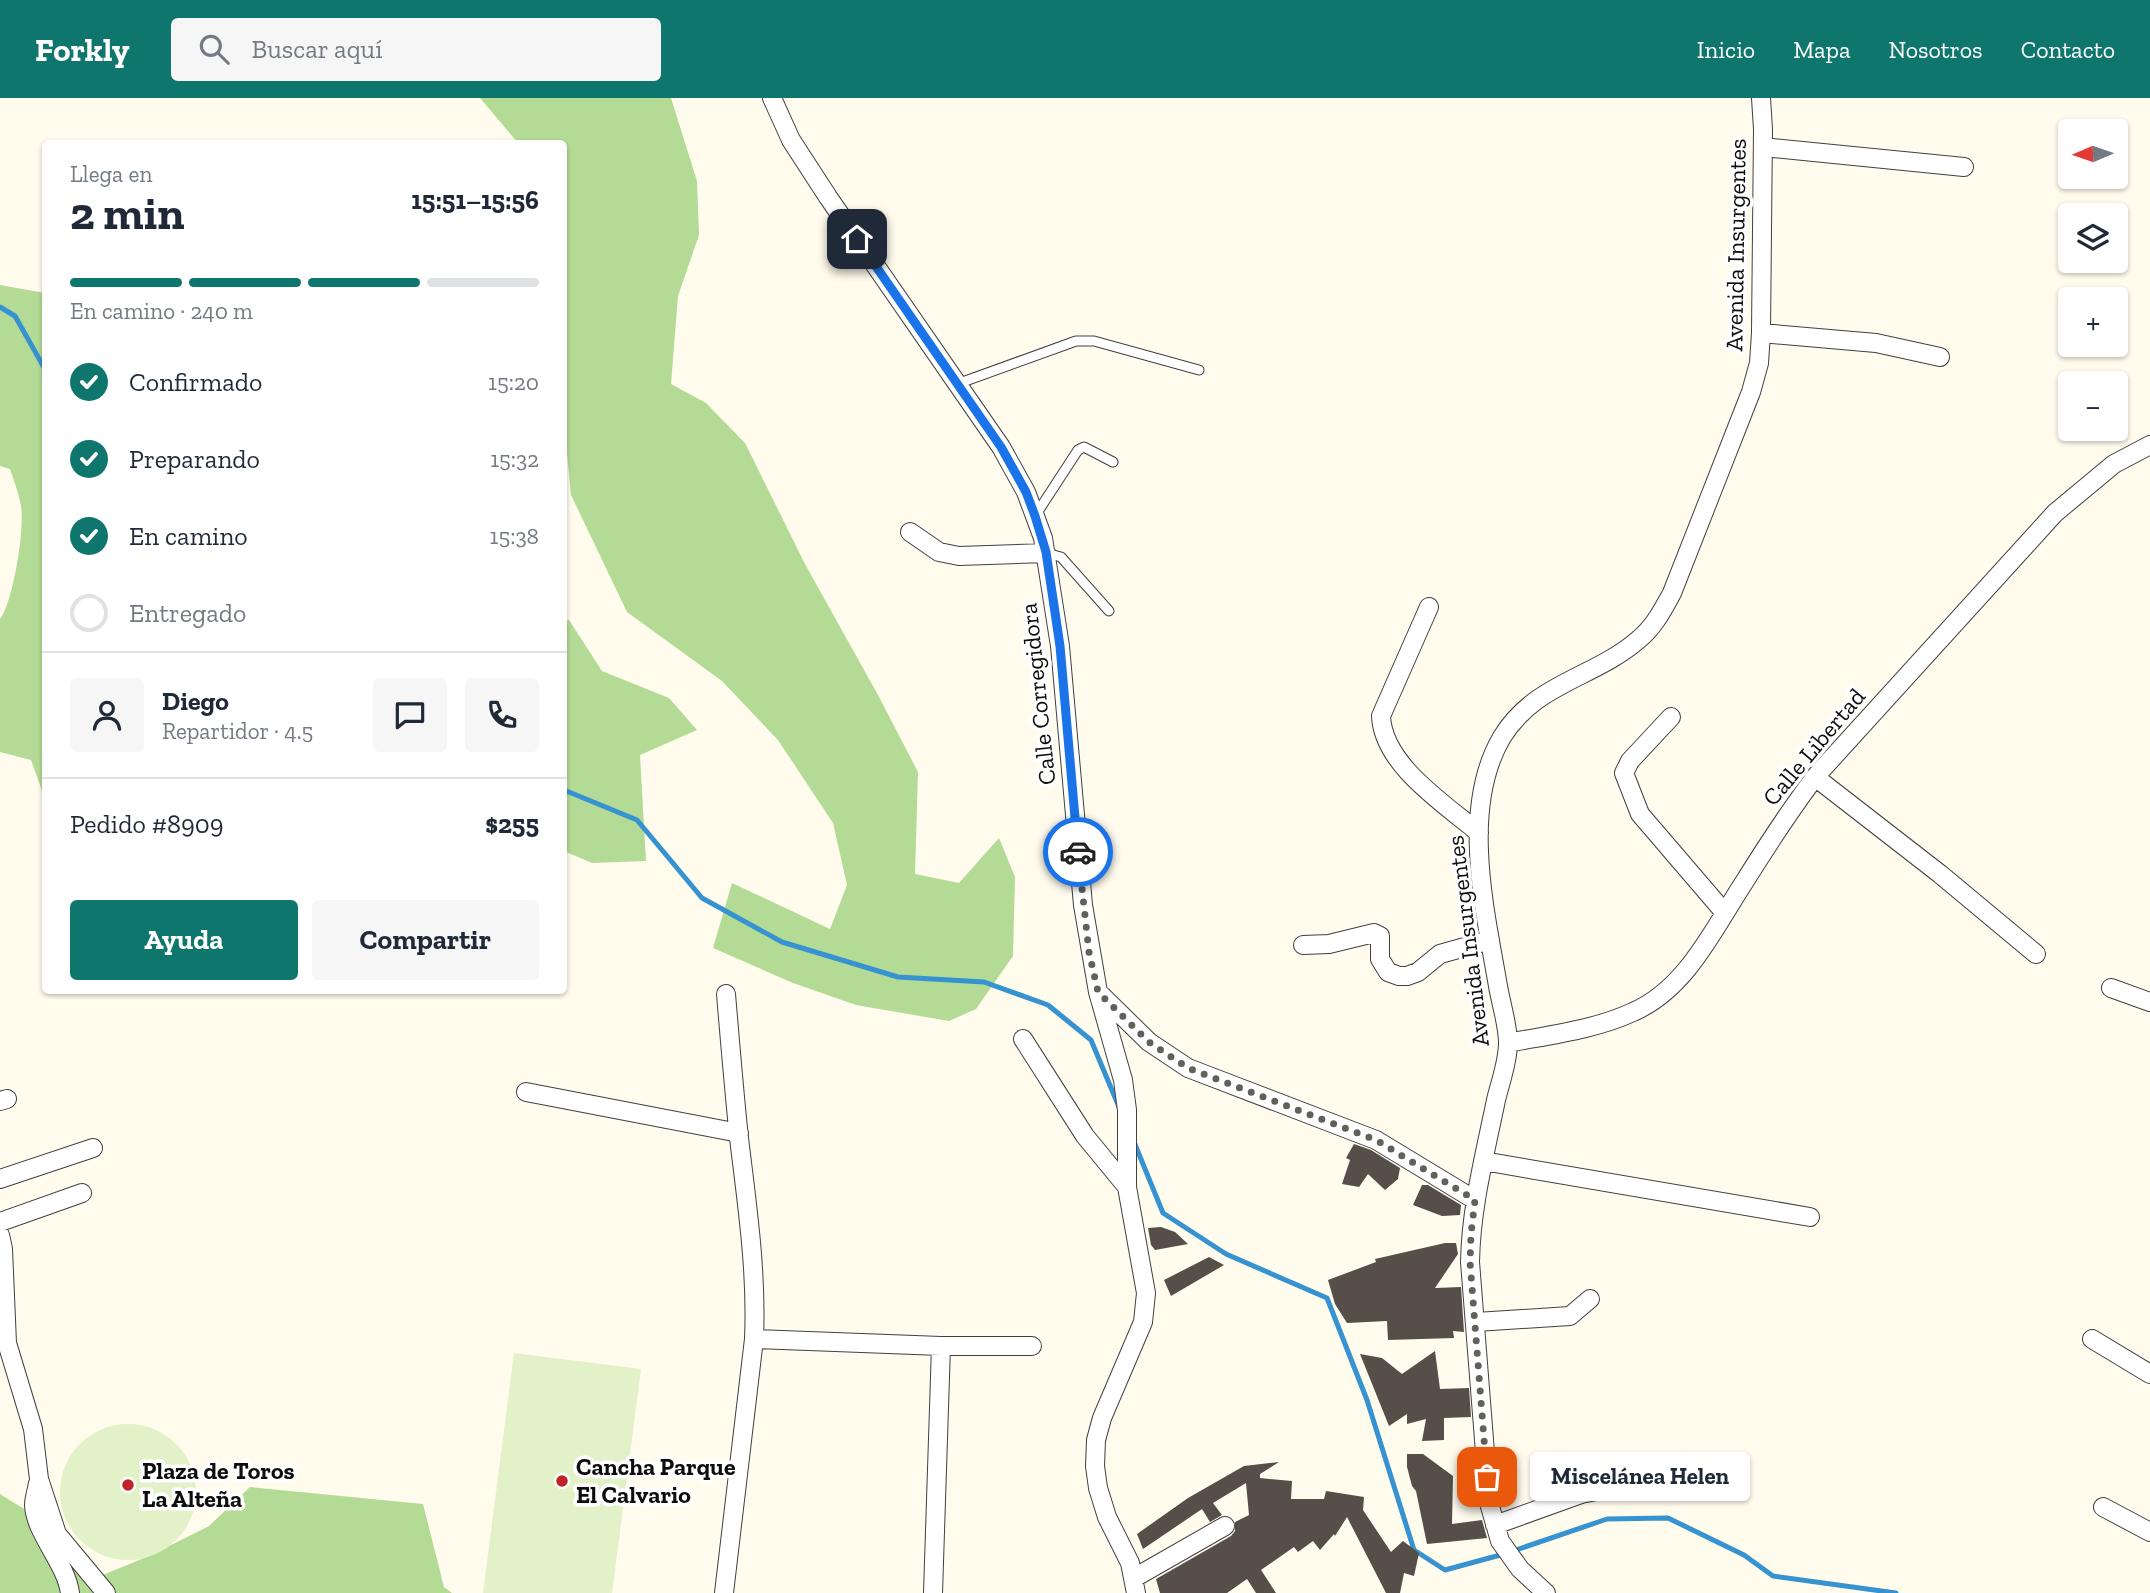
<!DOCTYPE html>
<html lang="es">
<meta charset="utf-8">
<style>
body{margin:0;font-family:"Zilla Slab",serif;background:#f6f6f7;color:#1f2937;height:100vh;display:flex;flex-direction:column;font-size:26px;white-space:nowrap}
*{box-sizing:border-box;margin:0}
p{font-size:23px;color:#747a83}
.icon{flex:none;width:38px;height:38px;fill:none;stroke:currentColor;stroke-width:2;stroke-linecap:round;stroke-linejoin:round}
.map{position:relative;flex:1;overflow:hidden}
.side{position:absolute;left:42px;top:42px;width:525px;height:854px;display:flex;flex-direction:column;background:#fff;border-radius:7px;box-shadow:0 2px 5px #0004}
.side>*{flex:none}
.needle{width:46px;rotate:268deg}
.buttons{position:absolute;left:2058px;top:21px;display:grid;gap:14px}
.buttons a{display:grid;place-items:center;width:70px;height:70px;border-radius:7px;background:#fff;box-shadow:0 2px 5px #0004;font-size:35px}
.pin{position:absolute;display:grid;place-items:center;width:60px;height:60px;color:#fff;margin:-30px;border-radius:14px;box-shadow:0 4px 10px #0006}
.courier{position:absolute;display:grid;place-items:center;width:70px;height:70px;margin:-35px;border:5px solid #1a73e8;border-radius:50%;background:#fff;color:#222;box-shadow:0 2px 9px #0007}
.bubble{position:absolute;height:49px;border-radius:7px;background:#fff;box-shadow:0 2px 5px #0004;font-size:23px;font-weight:700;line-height:49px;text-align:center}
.head em{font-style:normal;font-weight:700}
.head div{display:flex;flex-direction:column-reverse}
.head{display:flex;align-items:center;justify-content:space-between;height:119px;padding:0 28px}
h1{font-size:46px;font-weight:700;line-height:52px}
.bar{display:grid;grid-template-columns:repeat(4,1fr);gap:10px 7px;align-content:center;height:84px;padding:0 28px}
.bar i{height:9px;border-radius:5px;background:#e0e1e3}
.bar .selected{background:#0f766e}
.bar p{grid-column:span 4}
.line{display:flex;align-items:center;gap:18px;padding:0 28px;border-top:2px solid #e0e1e3}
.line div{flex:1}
.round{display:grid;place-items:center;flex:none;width:74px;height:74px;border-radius:7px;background:#f6f6f7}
ol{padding:0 28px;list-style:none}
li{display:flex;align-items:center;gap:21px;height:77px}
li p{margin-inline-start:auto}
li .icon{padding:7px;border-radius:50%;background:#0f766e;color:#fff;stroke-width:4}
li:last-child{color:#747a83}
li i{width:38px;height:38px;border:4px solid #e0e1e3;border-radius:50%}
.cta{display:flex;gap:14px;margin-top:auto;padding:14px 28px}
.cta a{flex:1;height:80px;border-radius:7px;background:#0f766e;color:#fff;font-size:28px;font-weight:700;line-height:80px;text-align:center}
.cta a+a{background:#f6f6f7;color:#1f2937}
header{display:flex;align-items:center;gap:42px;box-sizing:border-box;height:98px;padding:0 35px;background:#0f766e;color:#fff}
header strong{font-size:33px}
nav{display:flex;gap:38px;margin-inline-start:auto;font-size:24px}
.search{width:490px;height:63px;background:#f6f6f7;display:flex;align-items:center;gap:18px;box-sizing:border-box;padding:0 24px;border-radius:7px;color:#747a83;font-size:26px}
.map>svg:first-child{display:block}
.forest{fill:#b4db95}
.pitch{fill:#e2f1c8}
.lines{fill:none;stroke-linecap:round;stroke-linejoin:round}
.stream{stroke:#3692d0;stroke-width:5}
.building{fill:#564e49}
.service-casing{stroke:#404040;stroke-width:11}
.minor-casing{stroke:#404040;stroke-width:20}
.service{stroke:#fff;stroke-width:9}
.minor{stroke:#fff;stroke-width:18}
.done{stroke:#62605b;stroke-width:7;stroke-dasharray:0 12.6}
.route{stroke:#1a73e8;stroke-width:9}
.poi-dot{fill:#bf2229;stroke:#fff;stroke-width:2.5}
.labels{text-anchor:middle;stroke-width:7;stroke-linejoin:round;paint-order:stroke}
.street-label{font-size:24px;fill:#0d0d0d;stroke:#fff}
.poi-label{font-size:24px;font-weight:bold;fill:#0d0d0d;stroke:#fff;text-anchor:start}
</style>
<header>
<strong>Forkly</strong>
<div class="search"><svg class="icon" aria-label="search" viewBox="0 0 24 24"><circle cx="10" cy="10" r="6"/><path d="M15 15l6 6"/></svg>Buscar aquí</div>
<nav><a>Inicio</a><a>Mapa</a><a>Nosotros</a><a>Contacto</a></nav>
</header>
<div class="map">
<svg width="2150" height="1495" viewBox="0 0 2150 1495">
<rect width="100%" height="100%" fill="#fffbed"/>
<path class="forest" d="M480,0H671L697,83L699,137L678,198L671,286L706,305L745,345L805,466L878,597L918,674L915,776L959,785L999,740L1015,779L1013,858L976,911L949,923L856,907L793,885L713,850L732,785L830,831L847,787L833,725L778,642L722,583L627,514L571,397L564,325V46L518,45Z
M0,187L45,195V701L31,662L0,654V521C13,505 25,430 21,408C19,396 14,383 10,371L0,368Z
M569,522L602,573L669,600L697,632L640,657L646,763L592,765L564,753V523Z
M250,1389L423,1406L444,1489L452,1495H0V1396L37,1419L88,1483L149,1458L209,1428Z"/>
<path class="pitch" d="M514,1255L641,1271L612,1495H483Z
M60 1394a68 68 0 1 1 136 0a68 68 0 1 1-136 0Z"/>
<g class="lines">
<path class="stream" d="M0,209L15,218L46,273
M564,692L637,722L702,800L782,844L898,879L984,884L1048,907L1091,942L1119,1009
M1134,1044L1163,1115L1226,1156L1327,1200L1367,1302L1414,1452L1445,1472L1504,1456
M1513,1453L1607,1421L1668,1420L1744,1457L1773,1478L1896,1495"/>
</g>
<path class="building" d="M1354,1046L1371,1052L1400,1070L1398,1081L1385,1092L1368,1076L1359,1089L1342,1086L1350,1062L1346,1060Z
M1422,1087H1428L1461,1107L1460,1117L1442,1118L1413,1107Z
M1161,1129L1175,1134L1188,1146L1155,1152L1151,1147L1148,1130Z
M1445,1145H1456L1458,1156L1435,1190L1461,1189L1464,1234L1453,1233L1454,1240L1388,1242L1387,1223L1347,1225L1335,1206L1328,1182L1376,1164L1375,1161Z
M1209,1159L1224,1167L1171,1198L1164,1182Z
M1435,1253L1440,1291L1469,1290L1471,1319L1444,1320V1342L1422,1343L1426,1321L1407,1326V1316L1389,1328L1360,1256L1382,1260L1402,1276Z
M1407,1356H1423L1453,1378L1452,1426L1482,1422L1487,1440L1427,1446L1416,1393L1412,1388L1407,1369Z
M1279,1364L1260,1376V1380L1292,1383L1291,1401H1324L1326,1393L1364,1399L1363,1412L1391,1454L1403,1443L1419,1455L1414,1478L1404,1475L1400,1495H1386L1347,1419L1335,1438L1334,1436L1320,1452L1313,1443L1298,1454L1294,1449L1261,1472L1276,1495H1256L1247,1481L1227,1495H1160L1156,1481L1231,1438L1235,1433V1424L1249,1417L1246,1385L1213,1405L1222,1417L1210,1424L1202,1411L1143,1451L1137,1436L1188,1400L1244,1368Z"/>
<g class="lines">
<g class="service-casing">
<path id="service" d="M957,286L1076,243H1094L1199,272
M1035,418L1078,352L1084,349L1113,364
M1046,455L1061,459L1109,513"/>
</g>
<g class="minor-casing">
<path id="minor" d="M772,0L791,42L828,99L1001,349L1026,394L1043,440L1060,548L1083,807L1098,894L1123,982L1127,1012V1089L1146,1195L1143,1224L1102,1320L1096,1342L1095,1368L1098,1390L1107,1419L1130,1465L1136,1495
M1763,49L1964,69
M1761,235L1876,245L1940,259
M910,434L939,454L959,458L1046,455
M1429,509L1381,618C1383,667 1445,706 1479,735
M1671,619L1630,663L1624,675L1640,716L1724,814
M1815,679L1940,776L2036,856
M1303,847L1329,846L1374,835L1380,838V861L1388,874L1399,878H1407L1418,874L1440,856L1490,842
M2111,890L2150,904
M1099,895L1149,944L1188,970L1376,1042L1475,1102
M1023,941L1085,1038L1127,1089
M1508,945C1549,937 1594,932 1633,914C1686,891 1713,832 1743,786C1766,749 1789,714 1815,679L2055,415L2114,366L2150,347
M526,994L739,1035
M0,1003L7,1001
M1483,1063L1810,1119
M0,1081L93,1050
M0,1124L82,1095
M0,1137L3,1151L7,1245L33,1331L39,1381L57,1436L106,1495
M1476,1224L1570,1218L1590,1201
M754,1241L941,1248H1032
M2092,1241L2150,1276
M38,1385C37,1392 34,1400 34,1407C35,1435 66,1465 70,1495
M2103,1409L2150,1434
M1495,1427L1581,1396L1642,1384L1695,1389L1716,1387
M1134,1480L1225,1428
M724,1495L754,1241C757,1173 747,1107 739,1040C734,992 730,944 726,896
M933,1495L941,1248
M1546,1495L1520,1471L1500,1443L1489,1405L1470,1164C1471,1109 1485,1056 1496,1002C1500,985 1508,964 1508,945C1508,927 1501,906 1498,888C1485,812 1460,710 1502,639C1535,585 1594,580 1638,542C1654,529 1662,513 1672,495L1751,294L1759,265L1761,235L1763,31L1761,0"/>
</g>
<use href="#service" class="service"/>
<use href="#minor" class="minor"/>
</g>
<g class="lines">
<path class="done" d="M1078,754L1089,854L1098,894L1149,944L1188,970L1376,1042L1475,1102L1471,1136L1470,1164L1487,1379"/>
<path class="route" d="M857,141L1001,349L1026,394L1035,418L1046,454L1060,548L1078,754"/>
</g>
<g class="poi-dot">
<circle cx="562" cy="1383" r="7"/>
<circle cx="128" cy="1387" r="7"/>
</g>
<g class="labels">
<g class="street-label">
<text transform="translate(1736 147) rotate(-89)" y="8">Avenida Insurgentes</text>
<text transform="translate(1038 596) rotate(-96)" y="8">Calle Corregidora</text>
<text transform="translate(1814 649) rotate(-50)" y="8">Calle Libertad</text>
<text transform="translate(1468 843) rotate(-97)" y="8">Avenida Insurgentes</text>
</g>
<g class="poi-label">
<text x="576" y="1377">Cancha Parque<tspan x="576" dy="28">El Calvario</tspan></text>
<text x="142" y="1381">Plaza de Toros<tspan x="142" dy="28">La Alteña</tspan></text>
</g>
</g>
</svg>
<div class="buttons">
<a><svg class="needle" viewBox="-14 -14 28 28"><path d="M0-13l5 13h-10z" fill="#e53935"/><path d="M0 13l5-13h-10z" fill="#747a83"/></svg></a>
<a><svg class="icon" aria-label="layers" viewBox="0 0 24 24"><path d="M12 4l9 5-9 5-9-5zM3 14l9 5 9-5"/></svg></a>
<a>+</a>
<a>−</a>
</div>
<div class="pin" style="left:1487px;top:1379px;background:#ea580c"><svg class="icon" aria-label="bag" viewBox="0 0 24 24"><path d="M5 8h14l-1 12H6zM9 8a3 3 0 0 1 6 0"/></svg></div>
<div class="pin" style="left:857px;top:141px;background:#1f2937"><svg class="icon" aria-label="home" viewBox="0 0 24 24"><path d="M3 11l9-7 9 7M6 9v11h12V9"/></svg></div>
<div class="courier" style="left:1078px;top:754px"><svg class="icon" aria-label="car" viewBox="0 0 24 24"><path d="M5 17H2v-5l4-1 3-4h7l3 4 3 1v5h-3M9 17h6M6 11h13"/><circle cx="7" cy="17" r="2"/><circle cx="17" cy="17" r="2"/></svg></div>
<div class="bubble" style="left:1530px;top:1354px;width:220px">Miscelánea Helen</div>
<section class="side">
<div class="head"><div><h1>2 min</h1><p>Llega en</p></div><em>15:51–15:56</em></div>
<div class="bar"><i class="selected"></i><i class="selected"></i><i class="selected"></i><i></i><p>En camino · 240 m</p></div>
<ol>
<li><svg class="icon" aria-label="check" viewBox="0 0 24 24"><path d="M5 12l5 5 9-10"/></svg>Confirmado<p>15:20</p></li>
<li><svg class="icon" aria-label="check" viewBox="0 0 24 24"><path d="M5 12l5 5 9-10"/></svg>Preparando<p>15:32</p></li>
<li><svg class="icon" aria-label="check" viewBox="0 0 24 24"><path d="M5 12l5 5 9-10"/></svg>En camino<p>15:38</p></li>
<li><i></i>Entregado</li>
</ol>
<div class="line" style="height:126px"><a class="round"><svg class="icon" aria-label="person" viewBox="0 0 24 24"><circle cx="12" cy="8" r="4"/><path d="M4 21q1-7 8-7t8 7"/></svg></a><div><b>Diego</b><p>Repartidor · 4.5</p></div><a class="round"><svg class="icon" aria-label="chat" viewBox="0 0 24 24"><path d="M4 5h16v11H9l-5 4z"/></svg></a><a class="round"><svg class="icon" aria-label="phone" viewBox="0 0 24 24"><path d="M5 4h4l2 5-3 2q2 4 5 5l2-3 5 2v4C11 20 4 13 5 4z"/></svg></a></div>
<div class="line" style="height:91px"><div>Pedido #8909</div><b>$255</b></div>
<div class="cta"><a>Ayuda</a><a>Compartir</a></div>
</section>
</div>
